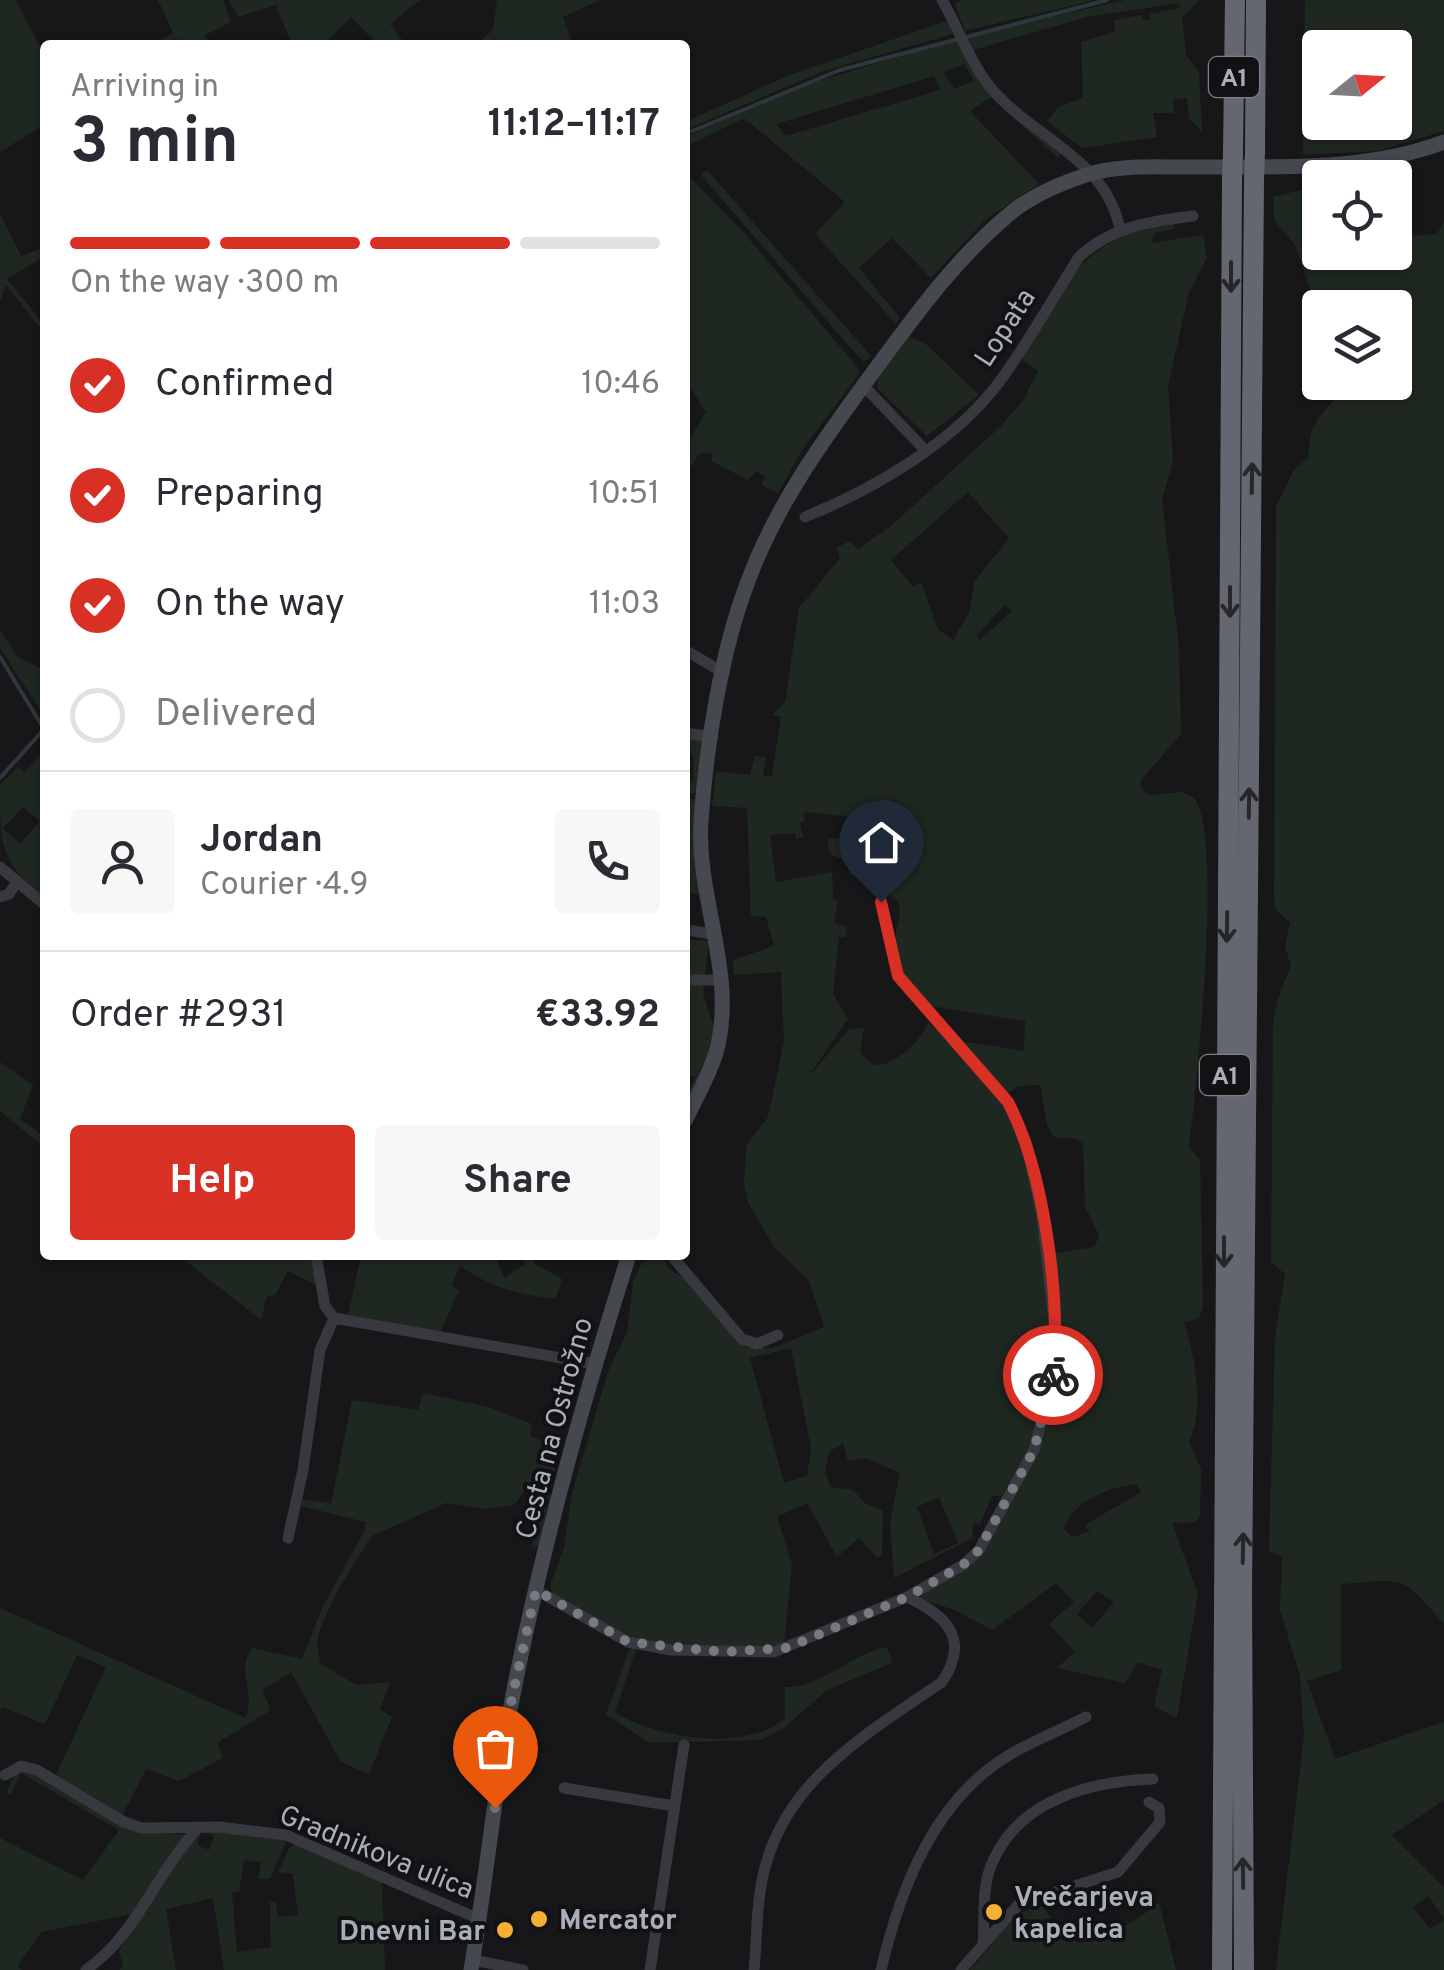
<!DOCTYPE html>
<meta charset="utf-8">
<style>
body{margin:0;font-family:Overpass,sans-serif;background:#f7f7f7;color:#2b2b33;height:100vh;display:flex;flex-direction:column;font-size:38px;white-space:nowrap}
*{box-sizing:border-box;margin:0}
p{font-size:32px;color:#7c7c81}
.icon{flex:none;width:55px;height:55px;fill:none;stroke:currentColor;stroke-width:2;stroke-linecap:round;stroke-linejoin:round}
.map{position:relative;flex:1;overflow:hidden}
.panel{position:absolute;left:40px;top:40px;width:650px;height:1220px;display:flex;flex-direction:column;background:#fff;border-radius:10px;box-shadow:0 2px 8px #0004}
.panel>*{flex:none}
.needle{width:65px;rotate:72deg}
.tools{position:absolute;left:1302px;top:30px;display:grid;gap:20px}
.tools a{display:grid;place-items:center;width:110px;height:110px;border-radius:10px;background:#fff;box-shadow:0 2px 8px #0004;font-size:50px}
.pin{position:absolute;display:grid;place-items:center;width:85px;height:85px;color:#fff;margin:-102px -42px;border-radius:50% 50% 50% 0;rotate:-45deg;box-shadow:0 0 10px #0007}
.pin .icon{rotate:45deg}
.courier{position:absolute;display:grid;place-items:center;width:100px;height:100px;margin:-50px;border:8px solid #d93025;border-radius:50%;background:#fff;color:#222;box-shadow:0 2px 12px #0007}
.summary em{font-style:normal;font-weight:700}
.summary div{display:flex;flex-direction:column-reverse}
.summary{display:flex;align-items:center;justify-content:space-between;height:170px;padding:0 30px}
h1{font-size:65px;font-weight:700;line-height:75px}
.bar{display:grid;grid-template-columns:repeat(4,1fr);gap:15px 10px;align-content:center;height:120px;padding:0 30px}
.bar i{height:12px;border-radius:8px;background:#e1e1e2}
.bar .on{background:#d93025}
.bar p{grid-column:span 4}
.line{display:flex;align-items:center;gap:25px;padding:0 30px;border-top:2px solid #e1e1e2}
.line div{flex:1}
.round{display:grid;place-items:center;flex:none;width:105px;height:105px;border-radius:10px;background:#f7f7f7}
ol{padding:0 30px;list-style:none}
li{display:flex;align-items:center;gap:30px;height:110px}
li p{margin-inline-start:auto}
li .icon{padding:10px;border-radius:50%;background:#d93025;color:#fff;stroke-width:4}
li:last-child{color:#7c7c81}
li i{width:55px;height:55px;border:5px solid #e1e1e2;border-radius:50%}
.action{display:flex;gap:20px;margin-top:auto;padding:20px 30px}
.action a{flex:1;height:115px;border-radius:10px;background:#d93025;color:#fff;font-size:40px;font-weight:700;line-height:115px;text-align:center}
.action a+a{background:#f7f7f7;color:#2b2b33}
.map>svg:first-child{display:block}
.green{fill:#1f2820;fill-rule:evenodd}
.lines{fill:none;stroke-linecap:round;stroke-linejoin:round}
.stream{stroke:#2d373e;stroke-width:4}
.street{stroke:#38393e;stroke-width:11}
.secondary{stroke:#46484f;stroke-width:15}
.highway{stroke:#646770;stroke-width:20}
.highway-bridge{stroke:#646770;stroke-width:20}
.oneway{stroke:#26272b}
.done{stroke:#767a81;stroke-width:10;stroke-dasharray:0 18}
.route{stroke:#d93025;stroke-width:12}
.poi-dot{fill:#f6af33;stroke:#121214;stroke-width:4}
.labels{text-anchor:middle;stroke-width:8;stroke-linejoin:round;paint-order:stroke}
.shield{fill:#121214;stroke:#7c8088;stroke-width:2.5}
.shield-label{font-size:25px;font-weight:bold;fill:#a9afb9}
.street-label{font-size:28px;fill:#a9afb9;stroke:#121214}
.poi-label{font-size:28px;font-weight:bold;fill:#a9afb9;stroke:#121214;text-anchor:start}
</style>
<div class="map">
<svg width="1444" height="1970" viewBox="0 0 1444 1970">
<rect width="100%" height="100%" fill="#171719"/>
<path class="green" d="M0,0H16L45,57V124L0,152Z
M158,0H223L231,22L205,35L209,45H180L176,39L152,45L173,33Z
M229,0H420L390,24L406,45H378L351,17L323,45H292L276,5L238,17Z
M497,0H600L563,17L573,45H475L493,30Z
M962,0H1095L965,31L955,3Z
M1125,0H1199L1182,18L1186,55L1199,73L1202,132L1189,118L1187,98L1173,100L1174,113H1153L1157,137L1082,148L1047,121L1058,107L1083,98L1081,42L1115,32L1114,20L1141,15L1143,20L1150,19V14L1180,8L1179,3L1087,17L973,50L968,36Z
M1305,0H1444V131L1377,151L1303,155ZM1320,48H1395V122H1320Z
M947,21L953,34L824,71L685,130V122L792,74Z
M958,39L975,72L1062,152L1058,158L991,97L970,111L1039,184L985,220L931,278L892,238L859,268L900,318L896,324L815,234L845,202L744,118L685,147V137L812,83ZM964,64L974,81L954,89L944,72ZM934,76L940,90L786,136L776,124Z
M707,170L872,357L863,361L849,346L701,175Z
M685,172L744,233L858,368L859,374L802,450L778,493L761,485L765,477L756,471L748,480L711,461L713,455L708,452L699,454L685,476V447L706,412L685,380Z
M1301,190L1320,194V252H1395V237L1437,234L1444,221V1624C1397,1570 1406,1581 1341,1584V1670L1307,1681L1335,1759L1444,1722V1800L1392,1835L1444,1887V1918L1428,1896L1413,1908L1430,1929L1444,1920V1970H1276L1304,1736L1300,1676L1280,1610L1282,1556L1269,1551L1275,1336L1285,1274L1271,1262L1273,1024L1278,998L1291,965L1285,947L1290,923L1276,910L1274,900L1276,507L1293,471L1308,458C1311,424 1313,424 1334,400L1333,383L1395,382V308L1324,307L1314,301L1295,245L1274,220L1273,197Z
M0,214L21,256L45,247V256L7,279L45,326V334L6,285L0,302Z
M1175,222L1174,229L1155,233L1152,243L1203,235L1207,258L1189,292L1168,386L1173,460L1162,500L1179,648L1181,734L1141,780L1140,787L1149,795L1183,792L1194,798C1224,833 1196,1091 1189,1146L1200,1160L1203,1307L1199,1318L1184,1323C1195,1356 1205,1410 1189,1442L1201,1469L1200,1515L1196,1522L1172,1523L1198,1594L1177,1718L1154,1706L1162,1670L1138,1662L1125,1683L1057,1668L1075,1652L1049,1624L1074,1602L1056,1583L992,1630L955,1610L917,1598L975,1561L1038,1453L1057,1384L1051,1254L1095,1247L1099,1235L1085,1206L1083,1144L1075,1138L1054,1137L1047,1125L1040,1085L1018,1086L1007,1094C984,1070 916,1008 904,984C900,974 895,956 895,945C893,923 916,900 877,890L869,878L850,875L849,862L830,854L827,838L839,839L855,822L854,817L804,812L805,821L800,823L803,837L796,839L795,833L770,835L776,882L832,872L833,899L838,901L834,922L847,928L845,937H839L833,994L848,1019L806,1080L849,1029L864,1028L860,1052C865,1058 871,1066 880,1065C897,1063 925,1037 928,1022C954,1047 991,1075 1007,1106C1047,1183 1070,1371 1031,1451C1024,1466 1011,1481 1001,1496H992L980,1524H973L972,1538L894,1578L890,1523L900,1473L866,1458L848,1461L843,1443L829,1452L825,1473L831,1487L853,1490L866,1504L883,1510L882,1556L877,1557L859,1538L837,1557L807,1503L777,1517L792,1564L784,1644L751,1650L636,1642L553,1595L550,1586L564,1548L572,1493L609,1369L627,1333L633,1282L641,1264L651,1257L664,1258L669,1269L693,1284L746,1348H773L824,1327L809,1281L774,1247L748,1202L744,1184L746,1146L768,1117L784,1042L781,972L734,975L733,960L774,946L766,917L751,916L747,808L712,806L716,771L750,775L755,756L766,757L763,776H772L781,717L772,715L785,702L799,608L840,558L836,548L850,541L858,549L891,526L1000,427L1022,402L1038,371L1022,360C1061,284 1084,236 1175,222ZM968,492L1009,538L975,581L969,613L953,640L938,629L921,582L913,587L891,560ZM1005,605L1012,611L979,641L977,635ZM930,1006L1025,1021L1024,1051L964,1042ZM791,1348L811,1448L807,1476L784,1483L750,1358ZM1136,1484L1141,1492L1085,1525L1090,1531L1073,1537L1063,1529C1076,1500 1104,1489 1136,1484ZM939,1497L958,1543L934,1554L917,1507ZM1097,1591L1114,1602L1092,1628L1077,1614Z
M909,336L927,345L979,395L927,436L877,388L878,379Z
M0,630L19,658L45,671V717L0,648Z
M685,736L710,739L700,793H690L689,798L700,801L701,895L685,893V793L693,778V755L685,746Z
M45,751V899C0,860 0,848 0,785L18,767L24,772ZM23,807L40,821L20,844L3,828Z
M690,940L709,941L703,993L714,1028L706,1068H702L685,1114V1098L696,1076L685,1075V961Z
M0,1062L33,1085L20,1119L45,1137V1148L0,1111Z
M178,1255H312L316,1285L288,1271L275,1295L267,1296L261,1320Z
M361,1255H495L504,1278L525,1264L523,1255H529L535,1264L562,1279L556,1298C519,1296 491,1287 460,1266L452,1285L459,1291L440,1332L348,1315Z
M423,1393L488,1407L532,1424L530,1436L560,1446L539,1546L533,1548L527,1487L514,1505L486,1509L446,1503L372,1536L338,1589L321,1627L317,1643L320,1663L356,1685L390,1682L380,1709L392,1717L369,1774L341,1762L291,1672L262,1690L271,1710L217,1743L223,1758L179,1781L146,1769L121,1818L55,1777L106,1667L77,1655L45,1724L2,1707L0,1710V1608L245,1718C257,1692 235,1673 252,1648L302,1659L322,1608L365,1530V1522L301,1506L303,1499L331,1504L352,1400L418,1410Z
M630,1647L636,1649L615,1712C654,1738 747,1753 785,1718V1687C820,1689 850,1654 887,1647L892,1663L827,1690L785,1727L761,1740L650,1743L606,1714Z
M31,1770L125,1827L186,1835L155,1877L138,1913L41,1932L17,1967L22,1970H0V1838L83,1880L119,1830L21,1773L10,1795L7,1792L14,1774Z
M201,1832L197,1845L209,1850L214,1836L208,1832L281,1837L286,1843L270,1879H258L261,1862L244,1860L239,1892L232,1893L237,1952L271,1947L270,1902L276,1903L278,1917L298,1915L293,1874L278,1872L290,1847L297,1844L382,1880L385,1970H224L213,1898L166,1909L176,1970H119L123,1967L119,1951L156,1885Z
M1159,1902L1176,1970H969C996,1947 1005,1912 1043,1905L1062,1937C1100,1941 1131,1927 1159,1902Z"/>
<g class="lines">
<path class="stream" d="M685,134L840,70L1107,0
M0,657L44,729
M0,778L45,728"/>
<path class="street" d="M942,0C958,27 968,58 987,83C1029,138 1104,154 1120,229
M863,385L924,449
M805,517C874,489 955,442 1000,381C1029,341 1053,298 1079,257C1111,227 1150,221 1193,216
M685,650L724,673
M685,733L713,737
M0,867L45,905
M0,897L9,894L16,883
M685,930L714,934
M685,980H720
M316,1255L325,1306L334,1318L595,1364
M671,1255L742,1339L757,1344L778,1335
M288,1538L303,1470L320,1350L334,1318
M536,1590L628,1642L671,1650L774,1652L907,1597L963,1565L979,1550L1034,1450L1053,1377L1055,1330L1042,1216L1026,1142L1008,1102L898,976L881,902
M5,1775L21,1766L37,1770L122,1821L141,1828L219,1827L286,1835L479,1919
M564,1788L674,1806
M983,1944C985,1916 981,1884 994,1859C1022,1798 1094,1781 1153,1779
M473,1960L523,1970
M86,1970C138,1933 154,1876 197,1829
M650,1970L684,1745
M754,1970C757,1942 756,1913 761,1886C778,1783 864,1736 942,1682C971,1639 946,1615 907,1597
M881,1970C900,1889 934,1800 1009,1755C1033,1741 1060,1730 1086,1717
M961,1970L1019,1904L1118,1872L1160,1822L1159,1808L1149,1802"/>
<path class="secondary" d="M685,1121C696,1097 712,1071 718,1045C735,970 696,895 701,821C706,748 721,652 747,584C776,504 824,439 874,371C914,317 954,261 1006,217C1027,198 1059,184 1086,175C1115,165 1152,167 1183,167C1269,166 1362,173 1444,142
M471,1970C486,1882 494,1793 511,1705C540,1553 582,1403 629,1255"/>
<path class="highway" d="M1255,151L1256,0
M1233,153L1235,0
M1222,1970L1232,180
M1244,1970L1242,1594L1254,181"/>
<path class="highway-bridge" d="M1232,180L1233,153
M1254,181L1255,151"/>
</g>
<defs><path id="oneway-shaft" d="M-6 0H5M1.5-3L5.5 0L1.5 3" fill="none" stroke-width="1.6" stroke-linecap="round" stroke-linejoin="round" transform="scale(2.5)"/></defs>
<g class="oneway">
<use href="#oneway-shaft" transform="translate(1231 277) rotate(90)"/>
<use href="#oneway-shaft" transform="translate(1252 478) rotate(-89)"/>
<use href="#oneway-shaft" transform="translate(1230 602) rotate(90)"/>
<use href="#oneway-shaft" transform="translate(1249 803) rotate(-89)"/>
<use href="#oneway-shaft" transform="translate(1227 927) rotate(91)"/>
<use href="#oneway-shaft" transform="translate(1224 1252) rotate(90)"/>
<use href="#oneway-shaft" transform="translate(1243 1548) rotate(-89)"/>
<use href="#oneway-shaft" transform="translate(1243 1873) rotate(-91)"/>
</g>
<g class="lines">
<path class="done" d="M495,1808L510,1707L536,1590L628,1642L723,1652L787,1648L907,1597L963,1565L979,1550L1034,1450L1053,1375"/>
<path class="route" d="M881,902L898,976L1008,1102C1044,1171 1061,1297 1053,1375"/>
</g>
<g class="poi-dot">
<circle cx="994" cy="1912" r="10"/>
<circle cx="539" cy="1919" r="10"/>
<circle cx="505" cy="1930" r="10"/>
</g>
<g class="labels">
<g class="shield">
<rect x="1209" y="57" width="50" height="40" rx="8"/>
<rect x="1200" y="1055" width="50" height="40" rx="8"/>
</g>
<g class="shield-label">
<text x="1234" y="86">A1</text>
<text x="1225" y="1084">A1</text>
</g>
<g class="street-label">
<text transform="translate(1004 327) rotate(-57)" y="10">Lopata</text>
<text transform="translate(553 1428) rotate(-75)" y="10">Cesta na Ostrožno</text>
<text transform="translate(377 1851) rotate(22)" y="10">Gradnikova ulica</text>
</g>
<g class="poi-label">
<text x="1014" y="1906">Vrečarjeva<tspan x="1014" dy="32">kapelica</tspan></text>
<text x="559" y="1929">Mercator</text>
<text x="485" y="1940" text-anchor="end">Dnevni Bar</text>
</g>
</g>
</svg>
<div class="tools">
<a><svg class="needle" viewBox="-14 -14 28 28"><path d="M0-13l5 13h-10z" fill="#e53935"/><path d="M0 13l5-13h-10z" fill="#7c7c81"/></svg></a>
<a><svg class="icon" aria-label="locate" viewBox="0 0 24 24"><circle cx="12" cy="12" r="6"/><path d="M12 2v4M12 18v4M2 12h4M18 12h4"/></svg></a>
<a><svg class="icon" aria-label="layers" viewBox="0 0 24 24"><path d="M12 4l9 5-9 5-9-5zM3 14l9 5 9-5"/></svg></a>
</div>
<div class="pin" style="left:495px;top:1808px;background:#ea580c"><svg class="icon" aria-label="bag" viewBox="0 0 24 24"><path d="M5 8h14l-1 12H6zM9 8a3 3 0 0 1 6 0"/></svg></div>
<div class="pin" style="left:881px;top:902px;background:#1f2937"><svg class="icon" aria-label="home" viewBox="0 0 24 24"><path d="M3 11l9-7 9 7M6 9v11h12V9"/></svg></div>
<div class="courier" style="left:1053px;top:1375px"><svg class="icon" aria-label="bike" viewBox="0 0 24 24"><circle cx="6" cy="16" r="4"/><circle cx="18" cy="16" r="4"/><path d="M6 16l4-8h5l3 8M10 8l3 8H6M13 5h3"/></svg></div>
<section class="panel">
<div class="summary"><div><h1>3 min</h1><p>Arriving in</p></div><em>11:12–11:17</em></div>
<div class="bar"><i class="on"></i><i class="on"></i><i class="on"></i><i></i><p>On the way · 300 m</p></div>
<ol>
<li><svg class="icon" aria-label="check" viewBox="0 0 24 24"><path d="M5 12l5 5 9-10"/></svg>Confirmed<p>10:46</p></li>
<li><svg class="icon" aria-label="check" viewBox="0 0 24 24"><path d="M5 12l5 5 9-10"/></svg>Preparing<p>10:51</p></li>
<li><svg class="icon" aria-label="check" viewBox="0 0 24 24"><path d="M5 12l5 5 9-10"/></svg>On the way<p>11:03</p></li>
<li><i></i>Delivered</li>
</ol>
<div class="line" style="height:180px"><a class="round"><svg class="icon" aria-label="person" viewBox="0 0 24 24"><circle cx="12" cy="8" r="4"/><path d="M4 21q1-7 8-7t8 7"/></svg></a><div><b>Jordan</b><p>Courier · 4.9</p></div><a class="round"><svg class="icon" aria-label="phone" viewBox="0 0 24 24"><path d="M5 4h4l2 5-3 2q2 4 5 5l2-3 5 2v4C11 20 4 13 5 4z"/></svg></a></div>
<div class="line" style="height:130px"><div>Order #2931</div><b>€33.92</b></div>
<div class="action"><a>Help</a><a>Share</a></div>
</section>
</div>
